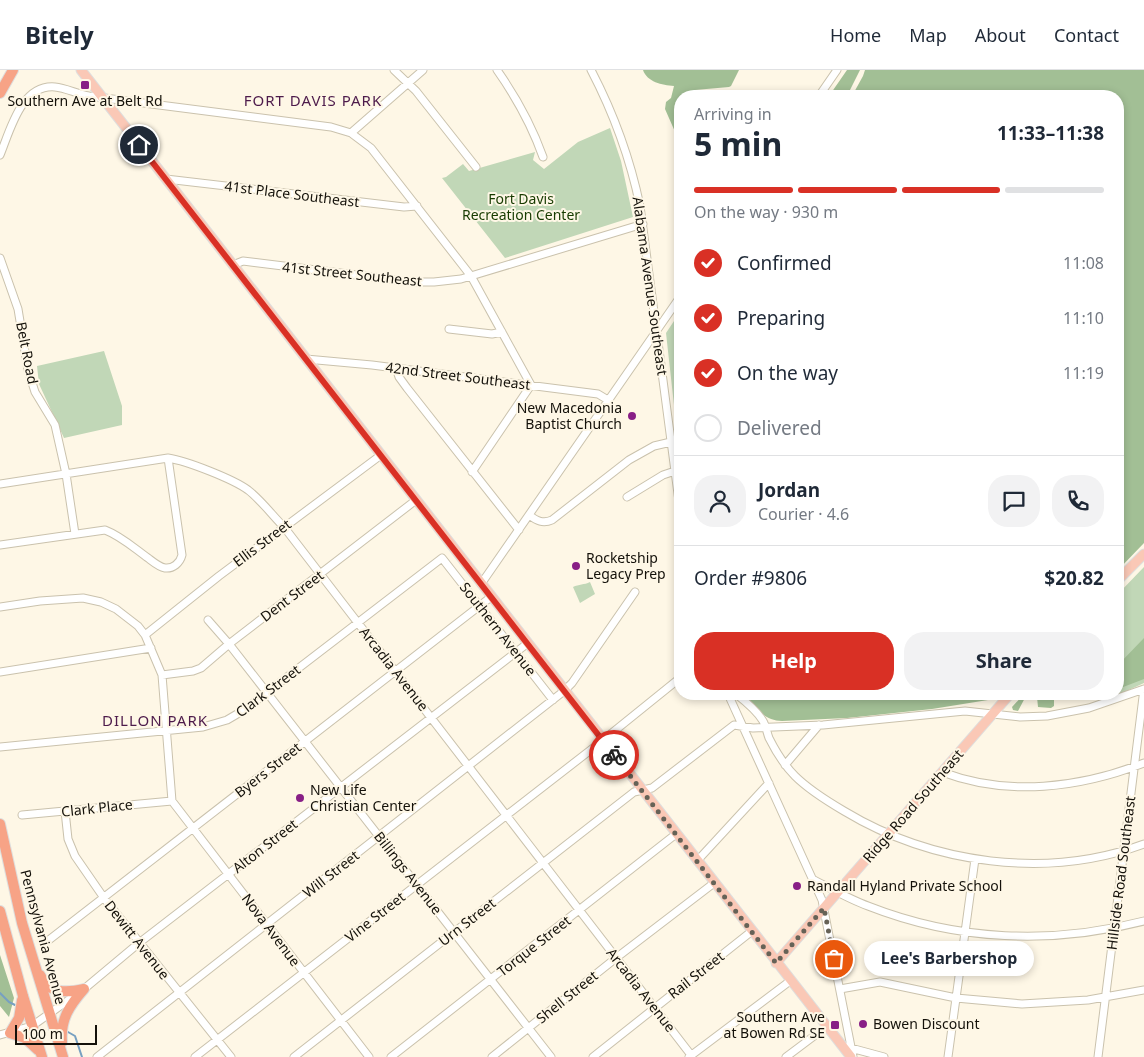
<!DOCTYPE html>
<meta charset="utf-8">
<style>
body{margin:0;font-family:"Noto Sans",sans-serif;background:#f2f2f3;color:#1f2937;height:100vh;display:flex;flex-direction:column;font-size:19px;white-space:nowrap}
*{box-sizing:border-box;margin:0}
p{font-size:16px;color:#747a83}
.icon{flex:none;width:28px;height:28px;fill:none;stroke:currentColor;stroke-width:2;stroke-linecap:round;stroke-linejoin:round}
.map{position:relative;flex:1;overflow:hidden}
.side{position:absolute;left:674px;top:20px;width:450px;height:610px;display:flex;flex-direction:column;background:#fff;border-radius:20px;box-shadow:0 2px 8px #0003}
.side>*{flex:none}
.scale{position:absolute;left:15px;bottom:12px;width:82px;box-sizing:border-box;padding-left:5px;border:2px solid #14110a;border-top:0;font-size:14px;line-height:18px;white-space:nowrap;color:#14110a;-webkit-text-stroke:4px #fef7e6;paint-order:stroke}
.pin{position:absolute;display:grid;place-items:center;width:42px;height:42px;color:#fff;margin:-21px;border:2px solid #fff;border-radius:50%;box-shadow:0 1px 5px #0007}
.courier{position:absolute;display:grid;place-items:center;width:50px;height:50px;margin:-25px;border:4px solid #d93025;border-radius:50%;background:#fff;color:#222;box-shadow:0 1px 6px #0007}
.bubble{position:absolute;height:35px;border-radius:18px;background:#fff;box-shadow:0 2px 8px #0003;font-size:16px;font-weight:700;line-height:35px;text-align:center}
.summary em{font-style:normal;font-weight:700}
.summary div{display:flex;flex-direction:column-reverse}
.summary{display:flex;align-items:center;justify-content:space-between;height:85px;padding:0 20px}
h1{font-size:32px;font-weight:700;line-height:38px}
.bar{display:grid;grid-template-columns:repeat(4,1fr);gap:8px 5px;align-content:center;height:60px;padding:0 20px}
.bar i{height:6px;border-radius:4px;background:#e0e1e3}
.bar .on{background:#d93025}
.bar p{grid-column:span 4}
.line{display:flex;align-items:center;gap:12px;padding:0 20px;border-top:1px solid #e0e1e3}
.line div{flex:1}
.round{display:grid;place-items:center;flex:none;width:52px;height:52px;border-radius:20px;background:#f2f2f3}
ol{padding:0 20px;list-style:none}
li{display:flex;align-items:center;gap:15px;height:55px}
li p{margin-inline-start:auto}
li .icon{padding:5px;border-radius:50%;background:#d93025;color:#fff;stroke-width:4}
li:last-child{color:#747a83}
li i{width:28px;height:28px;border:2px solid #e0e1e3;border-radius:50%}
.cta{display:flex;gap:10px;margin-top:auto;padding:10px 20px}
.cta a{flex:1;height:58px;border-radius:20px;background:#d93025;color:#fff;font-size:20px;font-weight:700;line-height:58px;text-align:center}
.cta a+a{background:#f2f2f3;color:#1f2937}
header{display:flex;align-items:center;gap:30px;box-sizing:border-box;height:70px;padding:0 25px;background:#fff;border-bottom:1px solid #e0e1e3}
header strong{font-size:24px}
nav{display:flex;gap:28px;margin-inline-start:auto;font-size:18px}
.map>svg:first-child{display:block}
.green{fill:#c1d7b7}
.forest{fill:#a2bf95}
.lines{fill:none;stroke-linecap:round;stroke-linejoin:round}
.stream{stroke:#77a0c1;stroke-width:2}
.minor-casing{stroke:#cac2ad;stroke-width:9}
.major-casing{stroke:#dededd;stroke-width:11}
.highway-casing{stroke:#dededd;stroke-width:12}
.minor{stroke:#fff;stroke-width:7}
.major{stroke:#fac8b6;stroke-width:9}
.highway{stroke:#f7a386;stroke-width:10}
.done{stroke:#666257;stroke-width:5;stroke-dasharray:0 9}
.route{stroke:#d93025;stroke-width:6}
.poi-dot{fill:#881f86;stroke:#fef7e6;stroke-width:2}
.labels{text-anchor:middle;stroke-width:4;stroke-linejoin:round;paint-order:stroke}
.poi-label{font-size:14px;fill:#14110a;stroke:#fef7e6;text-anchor:start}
.street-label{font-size:14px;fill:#14110a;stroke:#fef7e6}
.park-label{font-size:14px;fill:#173b00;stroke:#fef7e6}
.neighbourhood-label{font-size:15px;letter-spacing:1px;fill:#4d1b4b;stroke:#fef7e6}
</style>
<header>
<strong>Bitely</strong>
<nav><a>Home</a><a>Map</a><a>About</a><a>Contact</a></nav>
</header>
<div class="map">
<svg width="1144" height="987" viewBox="0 0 1144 987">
<rect width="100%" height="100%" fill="#fef7e6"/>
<path class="green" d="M610,58L621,91L633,147L505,188L442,108L446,107L463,94L469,101L535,82L533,90L544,99L578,72Z
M680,242V389L666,263Z
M104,281L122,336V355L64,368L39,314L37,296Z
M1144,497V613L1120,624L1118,621V524Z
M590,512L595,524L580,533L573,517C579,514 584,515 590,512Z"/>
<path class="forest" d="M643,0H739L731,16L729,17L695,20L692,22L689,26H680V65L678,66L676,64L665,39L666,32L671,28L674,16C662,15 647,12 643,0Z
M847,0H860L847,26H829Z
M865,0H1144V473L1118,500V26H852L863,6Z
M1144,568V609L1118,619V595Z
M742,624H998L988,630L932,639L847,648L782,651C764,651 754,636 742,624Z
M1024,624H1058L1054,627V636L1051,638L1038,637L1037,627L1032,625L1026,626L1018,641L1013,640L1012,637Z
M0,885L14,928L9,947L0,936Z"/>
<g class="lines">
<path class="stream" d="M0,923L9,932L15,935
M68,962L75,966L82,987"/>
<g class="minor-casing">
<path id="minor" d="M394,0L416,21L476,97
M497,0C516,27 532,56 543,87
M591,0C614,44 630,88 640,136L680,439
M819,26L837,0
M351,63L423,0
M0,85C10,61 21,14 55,17C66,18 77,24 89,26L331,57L351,63L371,78L471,206L531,315L472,402
M166,109L404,137L417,136
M0,188L18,239L28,300L35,322L55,355L66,404L75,464
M233,195L243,191L413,212H434L461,209L643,154
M449,259L492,264L502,262
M306,289L372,295L598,324L608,330
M396,298L399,307L407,318L519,460
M0,414L168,388C187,391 233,409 248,420C261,430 272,445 284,457L691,985
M627,427L663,405L675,401
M529,445C537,451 543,454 552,450L629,390L654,376L671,372
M0,475L105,460C121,466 134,478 148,488C152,491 159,497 165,498C173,499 180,493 182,485L168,388
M481,514L680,227
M0,537L40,531L83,528L101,532L116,539L138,556L145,565L162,605L172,731L369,987
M208,550L229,574L551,987
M145,565L219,506L381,385
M0,602L151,578
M162,605L193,601L201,598L229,574L416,430
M728,624L822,830L853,987
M736,624C745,631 757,641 763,651C766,656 767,663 769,668C776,682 784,695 795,706C809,720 827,731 844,741C932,794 1047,810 1144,774
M0,677L203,657L227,650L244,640L442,488L553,630
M785,695L819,655
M942,702C1008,727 1080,718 1144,693
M65,741L68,769L75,786L104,828L231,987
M22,745L172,731
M697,791L769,713
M814,810C832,819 849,829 868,836C957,871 1052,875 1144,851
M45,873L491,527
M840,919L880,912L956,928L1022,934L1088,930L1144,920
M0,965L32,956L84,919L139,873L528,573
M847,977L884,987
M97,987L564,621L572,613L635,522
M195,987L597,675L680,608
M294,987L634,722L652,718L734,655L753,658L823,655L965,641L1020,647L1047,646L1089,638L1144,619
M391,987L676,764
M492,987L616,888L714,813
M593,987L752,861
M689,987L790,911
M786,987L826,957
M948,987L975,789
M1098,987L1144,619"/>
</g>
<g class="major-casing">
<path id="major" d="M81,0L851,987
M1118,510L1144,484
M776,893L1010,624"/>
</g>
<g class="highway-casing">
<path id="highway" d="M0,23L13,0
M0,754L22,853L63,987
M0,841L23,926L42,987
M40,905C49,924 66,923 84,919
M22,930L19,948L10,963L25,968L38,980
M62,972C60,949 70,935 84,919"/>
</g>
<use href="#minor" class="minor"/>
<use href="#major" class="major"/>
<use href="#highway" class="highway"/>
</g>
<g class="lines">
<path class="done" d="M614,685L776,893L824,838L834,889"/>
<path class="route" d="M139,75L614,685"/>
</g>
<g class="poi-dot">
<rect x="80" y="10" width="10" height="10" rx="2.5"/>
<circle cx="632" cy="346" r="5"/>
<circle cx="576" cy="496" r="5"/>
<circle cx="300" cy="728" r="5"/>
<circle cx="797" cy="816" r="5"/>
<circle cx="863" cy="954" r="5"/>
<rect x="830" y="950" width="10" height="10" rx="2.5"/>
</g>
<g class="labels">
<g class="poi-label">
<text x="85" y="36" text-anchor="middle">Southern Ave at Belt Rd</text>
<text x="622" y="343" text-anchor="end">New Macedonia<tspan x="622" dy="16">Baptist Church</tspan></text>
<text x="586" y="493">Rocketship<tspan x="586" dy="16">Legacy Prep</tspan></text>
<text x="310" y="725">New Life<tspan x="310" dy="16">Christian Center</tspan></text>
<text x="807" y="821">Randall Hyland Private School</text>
<text x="825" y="952" text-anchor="end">Southern Ave<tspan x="825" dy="16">at Bowen Rd SE</tspan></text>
<text x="873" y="959">Bowen Discount</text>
</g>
<g class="street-label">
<text transform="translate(292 124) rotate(7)" y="5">41st Place Southeast</text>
<text transform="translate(352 204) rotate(6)" y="5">41st Street Southeast</text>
<text transform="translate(650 216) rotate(82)" y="5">Alabama Avenue Southeast</text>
<text transform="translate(27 283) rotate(79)" y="5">Belt Road</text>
<text transform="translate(458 306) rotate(7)" y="5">42nd Street Southeast</text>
<text transform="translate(262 473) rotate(-37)" y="5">Ellis Street</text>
<text transform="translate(292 526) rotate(-37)" y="5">Dent Street</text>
<text transform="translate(498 559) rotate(52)" y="5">Southern Avenue</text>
<text transform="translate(394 599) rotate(52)" y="5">Arcadia Avenue</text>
<text transform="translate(268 621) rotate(-37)" y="5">Clark Street</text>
<text transform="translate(268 700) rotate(-38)" y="5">Byers Street</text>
<text transform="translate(913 736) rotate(-49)" y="5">Ridge Road Southeast</text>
<text transform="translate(97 738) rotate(-6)" y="5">Clark Place</text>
<text transform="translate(265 776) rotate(-38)" y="5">Alton Street</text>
<text transform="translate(408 803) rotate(52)" y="5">Billings Avenue</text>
<text transform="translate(1121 803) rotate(-83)" y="5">Hillside Road Southeast</text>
<text transform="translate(331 804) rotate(-38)" y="5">Will Street</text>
<text transform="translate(375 847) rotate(-38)" y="5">Vine Street</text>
<text transform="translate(467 852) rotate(-38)" y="5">Urn Street</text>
<text transform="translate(271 860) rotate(53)" y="5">Nova Avenue</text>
<text transform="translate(43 867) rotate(75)" y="5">Pennsylvania Avenue</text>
<text transform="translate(137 870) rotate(52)" y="5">Dewitt Avenue</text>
<text transform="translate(534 876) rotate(-38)" y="5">Torque Street</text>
<text transform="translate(696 905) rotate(-38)" y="5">Rail Street</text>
<text transform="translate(641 920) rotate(52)" y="5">Arcadia Avenue</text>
<text transform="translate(567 927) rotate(-39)" y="5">Shell Street</text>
</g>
<g class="park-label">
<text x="521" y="134">Fort Davis<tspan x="521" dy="16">Recreation Center</tspan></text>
</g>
<g class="neighbourhood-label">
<text x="313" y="36">FORT DAVIS PARK</text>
<text x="155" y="656">DILLON PARK</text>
</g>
</g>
</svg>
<div class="scale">100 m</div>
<div class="pin" style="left:834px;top:889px;background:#ea580c"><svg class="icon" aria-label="bag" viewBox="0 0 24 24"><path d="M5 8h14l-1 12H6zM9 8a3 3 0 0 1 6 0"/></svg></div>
<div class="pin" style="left:139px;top:75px;background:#1f2937"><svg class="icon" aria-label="home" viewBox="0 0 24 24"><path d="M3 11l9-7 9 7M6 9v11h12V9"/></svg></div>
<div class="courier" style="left:614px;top:685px"><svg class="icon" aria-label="bike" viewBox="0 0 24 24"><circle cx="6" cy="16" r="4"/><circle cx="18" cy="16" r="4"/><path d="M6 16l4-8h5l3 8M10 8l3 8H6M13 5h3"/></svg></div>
<div class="bubble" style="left:864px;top:871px;width:170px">Lee's Barbershop</div>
<section class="side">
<div class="summary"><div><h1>5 min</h1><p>Arriving in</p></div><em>11:33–11:38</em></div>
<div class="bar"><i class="on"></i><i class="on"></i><i class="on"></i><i></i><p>On the way · 930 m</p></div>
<ol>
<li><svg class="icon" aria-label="check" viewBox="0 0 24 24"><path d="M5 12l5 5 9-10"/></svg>Confirmed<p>11:08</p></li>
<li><svg class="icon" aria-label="check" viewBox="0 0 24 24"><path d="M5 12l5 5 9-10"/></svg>Preparing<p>11:10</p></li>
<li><svg class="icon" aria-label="check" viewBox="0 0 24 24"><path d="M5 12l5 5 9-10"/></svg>On the way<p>11:19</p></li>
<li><i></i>Delivered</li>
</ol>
<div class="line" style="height:90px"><a class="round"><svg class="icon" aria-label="person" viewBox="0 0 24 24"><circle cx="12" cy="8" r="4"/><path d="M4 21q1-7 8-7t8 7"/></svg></a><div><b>Jordan</b><p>Courier · 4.6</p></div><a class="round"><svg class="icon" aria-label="chat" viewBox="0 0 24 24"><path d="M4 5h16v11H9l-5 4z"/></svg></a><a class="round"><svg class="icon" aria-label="phone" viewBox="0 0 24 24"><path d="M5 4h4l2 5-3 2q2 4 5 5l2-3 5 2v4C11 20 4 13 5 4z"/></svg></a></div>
<div class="line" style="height:65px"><div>Order #9806</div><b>$20.82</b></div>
<div class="cta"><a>Help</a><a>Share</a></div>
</section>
</div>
